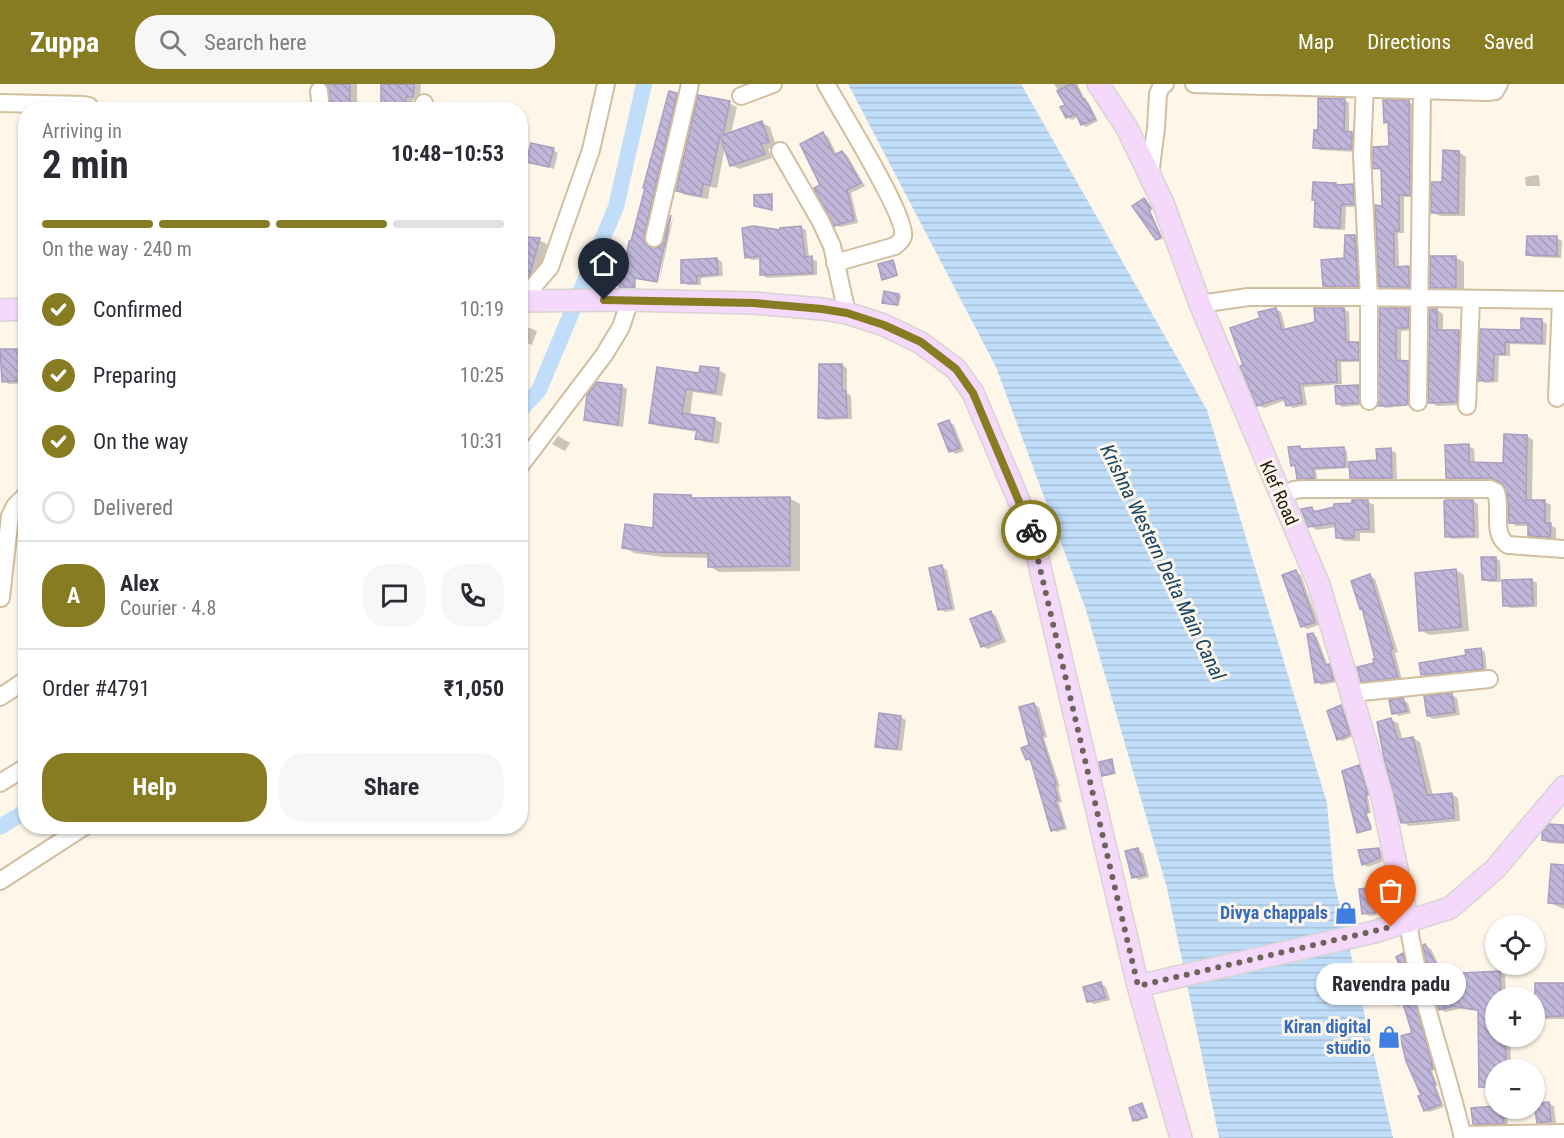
<!DOCTYPE html>
<meta charset="utf-8">
<style>
body{margin:0;font-family:"Roboto Condensed",sans-serif;background:#f7f7f7;color:#2b2b33;height:100vh;display:flex;flex-direction:column;font-size:22px;white-space:nowrap}
*{box-sizing:border-box;margin:0}
p{font-size:20px;color:#7c7c81}
.icon{flex:none;width:33px;height:33px;fill:none;stroke:currentColor;stroke-width:2;stroke-linecap:round;stroke-linejoin:round}
.map{position:relative;flex:1;overflow:hidden}
.panel{position:absolute;left:18px;top:18px;width:510px;height:732px;display:flex;flex-direction:column;background:#fff;border-radius:24px;box-shadow:0 2px 4px #0004}
.panel>*{flex:none}
.tools{position:absolute;left:1485px;top:831px;display:grid;gap:12px}
.tools a{display:grid;place-items:center;width:60px;height:60px;border-radius:50%;background:#fff;box-shadow:0 2px 4px #0004;font-size:30px}
.pin{position:absolute;display:grid;place-items:center;width:51px;height:51px;color:#fff;margin:-62px -26px;border-radius:50% 50% 50% 0;rotate:-45deg;box-shadow:0 0 6px #0007}
.pin .icon{rotate:45deg}
.courier{position:absolute;display:grid;place-items:center;width:60px;height:60px;margin:-30px;border:4px solid #887c22;border-radius:50%;background:#fff;color:#222;box-shadow:0 2px 8px #0007}
.bubble{position:absolute;height:42px;border-radius:21px;background:#fff;box-shadow:0 2px 4px #0004;font-size:20px;font-weight:700;line-height:42px;text-align:center}
.summary em{font-style:normal;font-weight:700}
.summary div{display:flex;flex-direction:column-reverse}
.summary{display:flex;align-items:center;justify-content:space-between;height:102px;padding:0 24px}
h1{font-size:39px;font-weight:700;line-height:45px}
.bar{display:grid;grid-template-columns:repeat(4,1fr);gap:9px 6px;align-content:center;height:72px;padding:0 24px}
.bar i{height:8px;border-radius:4px;background:#e1e1e2}
.bar .on{background:#887c22}
.bar p{grid-column:span 4}
.line{display:flex;align-items:center;gap:15px;padding:0 24px;border-top:2px solid #e1e1e2}
.line div{flex:1}
.round{display:grid;place-items:center;flex:none;width:63px;height:63px;border-radius:24px;background:#f7f7f7}
ol{padding:0 24px;list-style:none}
li{display:flex;align-items:center;gap:18px;height:66px}
li p{margin-inline-start:auto}
li .icon{padding:6px;border-radius:50%;background:#887c22;color:#fff;stroke-width:4}
li:last-child{color:#7c7c81}
li i{width:33px;height:33px;border:3px solid #e1e1e2;border-radius:50%}
.primary-button{display:flex;gap:12px;margin-top:auto;padding:12px 24px}
.primary-button a{flex:1;height:69px;border-radius:24px;background:#887c22;color:#fff;font-size:24px;font-weight:700;line-height:69px;text-align:center}
.primary-button a+a{background:#f7f7f7;color:#2b2b33}
header{display:flex;align-items:center;gap:36px;box-sizing:border-box;height:84px;padding:0 30px;background:#887c22;color:#fff}
header strong{font-size:28px}
nav{display:flex;gap:33px;margin-inline-start:auto;font-size:21px}
.search{width:420px;height:54px;background:#f7f7f7;display:flex;align-items:center;gap:15px;box-sizing:border-box;padding:0 21px;border-radius:24px;color:#7c7c81;font-size:22px}
.map>svg:first-child{display:block}
.water{fill:url(#water-rules)}
.shadow{fill:#0003}
.lines{fill:none;stroke-linecap:round;stroke-linejoin:round}
.canal{stroke:#c0defa;stroke-width:16}
.building{fill:url(#building-back-hatch);stroke:#a99fc0;stroke-width:1.5}
.minor-casing{stroke:#d1bfa0;stroke-width:20}
.major-casing{stroke:#d6d5d3;stroke-width:24}
.minor{stroke:#fff;stroke-width:16}
.major{stroke:#f5d9fb;stroke-width:21}
.done{stroke:#6c6459;stroke-width:6;stroke-dasharray:0 10.8}
.route{stroke:#887c22;stroke-width:8}
.labels{text-anchor:middle;stroke-width:6;stroke-linejoin:round;paint-order:stroke}
.street-label{font-size:18px;fill:#1d160b;stroke:#fef6e9}
.shop-label{font-size:18px;font-weight:bold;fill:#366cbe;stroke:#fef6e9;text-anchor:end}
.water-label{font-size:20px;font-style:italic;fill:#144468;stroke:#fef6e9}
</style>
<header>
<strong>Zuppa</strong>
<div class="search"><svg class="icon" aria-label="search" viewBox="0 0 24 24"><circle cx="10" cy="10" r="6"/><path d="M15 15l6 6"/></svg>Search here</div>
<nav><a>Map</a><a>Directions</a><a>Saved</a></nav>
</header>
<div class="map">
<svg width="1564" height="1054" viewBox="0 0 1564 1054">
<defs>
<pattern id="water-rules" width="6" height="5" patternUnits="userSpaceOnUse" patternTransform="scale(1.5)"><rect width="6" height="5" fill="#c0defa"/><path d="M0 2.5h6" fill="none" stroke="#a5bed5"/></pattern>
<pattern id="building-back-hatch" width="6" height="6" patternUnits="userSpaceOnUse" patternTransform="scale(1.5)"><rect width="6" height="6" fill="#c1b7da"/><path d="M-1 5l2 2M0 0l6 6M5-1l2 2" fill="none" stroke="#a59dba"/></pattern>
</defs>
<rect width="100%" height="100%" fill="#fef6e9"/>
<path class="water" d="M848,0H1021L1207,326L1327,719L1334,797L1393,1054H1219L1167,804L1086,526L996,283Z"/>
<path class="shadow" d="M327,0H357V21H383V0H421L420,16H413V26H333L331,5Z
M1054,0H1077L1086,17L1089,19L1098,37L1086,43L1082,40L1079,32L1072,36L1067,33L1062,23L1067,21Z
M677,11L679,12L646,154L649,164L657,166L662,163L673,134L659,199L665,163H662L655,198L636,195V204H623L621,202L626,189L632,159Z
M1344,16L1349,19V49L1357,52V68L1320,66L1314,63L1319,48Z
M1409,18L1414,21L1415,113H1404V149H1398L1399,184L1409,183L1414,186V205H1386L1380,202L1383,123L1382,87L1375,84L1390,63L1389,40L1386,38Z
M729,19L737,23L731,49L762,39L770,43L776,62L768,65L772,74L739,85L731,81L725,63L717,104L710,103L708,115L685,111L677,106Z
M823,50L828,53L837,71L842,68L847,71L865,102L851,109L858,139L840,143L835,140Z
M553,66L558,69L554,85L528,77Z
M1459,68L1466,73L1465,132H1440L1432,128Z
M1537,91L1539,92L1540,102H1526L1525,93Z
M1335,100L1338,102H1353L1358,105L1359,123H1346L1345,146L1320,145L1315,142Z
M1144,116L1153,126L1150,127L1163,155L1159,156L1157,155Z
M801,143L806,146L809,174L817,177V191L767,194L762,191V175L752,176L746,173L781,148Z
M1355,152L1359,155L1362,204H1328L1324,202L1346,176Z
M520,154L539,156L547,160L538,192L520,187Z
M1556,154L1562,157L1561,174L1533,173L1528,170Z
M1456,174L1464,178V208L1440,207L1431,203Z
M717,175L722,178L723,192L701,194V201H688L682,198Z
M892,178L895,179L898,192L885,196L883,195Z
M899,211L901,212L899,222L884,218Z
M1276,225L1281,228L1286,247L1317,239L1343,225L1349,228L1350,260L1358,259L1363,263V278H1341L1342,300L1304,303L1307,321L1293,324L1287,321L1286,316L1264,324L1258,321L1245,282L1262,235Z
M1381,225L1408,226L1414,229L1413,246L1401,247V278H1408L1413,281V321L1385,324L1380,321Z
M1437,226L1443,230V248L1459,247L1466,251L1463,321L1437,322L1430,318Z
M1523,236L1542,237L1547,240L1546,261L1510,260V272H1499L1498,298L1485,299L1480,296L1482,247L1522,248Z
M520,240L537,247L532,261L520,257Z
M26,267V299L9,300L3,297Z
M842,281L847,284V309L851,312L852,335L825,336L819,333Z
M718,286L726,290L722,312L693,308L690,332L715,335L722,339L719,360L704,358L697,354L698,348L658,342L650,338L700,291Z
M622,302L627,305L623,343L591,338L585,335Z
M1358,302L1363,305L1364,321L1342,323L1337,320Z
M949,338L954,341L964,367L956,370L951,367Z
M558,352L570,359L565,367L552,360Z
M1505,352H1527L1533,356L1532,417L1545,418L1551,421L1550,441L1556,444V456L1536,455L1530,451V442H1516L1510,438L1509,413L1504,400L1497,397H1453L1447,394L1468,362L1474,365L1475,379L1504,380Z
M1300,363L1304,366L1344,364L1347,367L1348,380L1378,378L1391,366L1396,369L1397,397H1357L1352,394L1351,384L1316,386L1317,396H1302L1298,394L1297,384L1292,381Z
M690,413L694,415L789,414L800,420V487L719,488L709,482V474L663,473L634,469L624,463L654,445Z
M1367,417L1374,421L1375,449H1360V457H1344L1337,453V443L1317,446L1310,442L1311,424L1318,428Z
M1473,417L1478,420L1479,454L1452,455L1447,452Z
M1495,474L1500,477L1501,498H1489L1483,495Z
M942,483L947,486L955,526L945,528L939,525Z
M1456,486L1464,491L1469,547L1429,551L1421,546Z
M1296,488L1301,491L1319,541L1307,545L1302,542Z
M1370,492L1375,495L1398,568L1395,569L1402,596L1368,600L1362,597L1377,576L1363,525L1361,524Z
M1531,496L1537,499V523L1510,524L1505,521Z
M991,529L996,532L1006,558L987,565L982,562Z
M1313,550L1317,553L1328,582L1333,584L1337,598L1321,601L1317,598Z
M1481,565L1485,568L1487,587L1427,593L1422,590Z
M1452,611L1457,614L1460,631L1433,635L1428,632Z
M1403,616L1408,619L1411,629L1399,632L1394,629Z
M1034,620L1039,623L1047,653L1044,654L1060,703H1058L1062,718L1059,719L1067,745L1057,748L1052,746L1031,678L1027,675L1031,662Z
M1341,623L1345,625L1353,652L1342,657L1338,655Z
M900,633L906,636L902,667L882,665L877,662Z
M1391,636L1398,639L1403,657L1413,654L1420,658L1433,712L1452,710L1458,714L1460,737L1409,742L1403,738Z
M1111,677L1113,678L1116,690L1105,692L1103,691Z
M1359,683L1362,685L1370,711L1368,712L1371,729L1367,730L1372,743L1359,749Z
M1564,743V760L1549,759L1543,756Z
M1378,765L1384,769V777L1368,783L1363,780Z
M1137,766L1143,769L1149,793L1139,796L1134,793Z
M1564,782V825L1550,819Z
M1370,805L1372,806H1369L1377,831L1369,832L1364,829L1361,806Z
M1373,807L1375,808L1382,830H1380Z
M1425,862L1431,865L1444,891L1500,888L1505,891L1506,914H1496V952H1510L1511,981H1509L1508,986H1496V1005H1486L1480,1002V927L1460,925L1445,928L1440,925Z
M1403,871L1407,873L1436,986L1432,987L1438,1002H1436L1444,1023L1429,1028L1425,1026L1413,950L1405,922L1399,920L1408,898Z
M1101,900L1106,903L1110,916L1094,920L1089,917Z
M1564,900V935H1542L1537,932Z
M1548,1019L1554,1022L1556,1039L1543,1041L1538,1038Z
M1142,1021L1148,1033L1137,1038L1135,1036Z
M1496,1024L1506,1026L1508,1041L1478,1042L1474,1039Z"/>
<g class="lines">
<path class="canal" d="M520,327L539,306L616,123L644,0
M0,743L26,727"/>
</g>
<path class="building" d="M327,0H350V26H331L329,6Z
M381,0H414L413,13H406V26H381Z
M1071,0H1075L1083,16L1085,15L1095,35L1081,41L1076,30L1066,34L1060,23L1065,21L1057,7Z
M669,7L677,9L644,152L647,162L656,164L661,162L671,131L660,183L657,198L634,194V203H619V187H625L624,174H626L629,157H631L645,104H643Z
M698,11L730,17L723,51L762,37L769,58L761,60L765,70L730,82L720,51L710,101L703,100L701,112L676,107Z
M1318,14L1345,15L1344,47L1352,48V65L1313,64L1314,46H1318Z
M1383,16H1409L1410,111H1399V147H1394V183L1409,182V203H1379L1375,121L1382,122L1381,84L1373,85V63L1389,62L1388,38L1384,39Z
M823,48L834,71L842,67L861,99L847,106L854,136L834,142L814,104L820,101L800,60Z
M531,59L554,64L549,83L526,78Z
M1443,66L1459,67L1458,129H1431V98H1442Z
M1313,98L1336,99L1335,101L1353,100L1354,120L1341,121L1340,144L1314,143L1315,116H1312Z
M772,110V126L754,122V111Z
M1144,114L1151,124L1149,126L1161,153L1156,156L1132,122Z
M753,142L780,146V144L801,142L805,173L812,172L813,189L760,191V172L745,174L742,144Z
M1345,151H1355L1358,203L1323,202L1321,176L1344,174Z
M1527,152H1557V172L1526,171Z
M527,153L540,154L530,190L520,201V184Z
M1430,172H1456V204H1430Z
M717,174L718,190L697,192V199H681V176Z
M893,176L897,191L882,196L878,180Z
M884,207L899,210L897,221L882,219Z
M1276,224L1282,246L1315,238L1314,224H1344L1346,258H1359V276H1336L1337,298L1299,300L1302,319L1286,322L1284,313L1257,322L1240,282L1243,281L1230,244L1260,234L1258,228Z
M1380,224H1409L1408,244H1396V276L1408,277V319L1405,321L1378,322Z
M1430,225H1437V246H1459L1457,318L1428,319Z
M1521,234L1542,235V259L1505,258V270H1494L1493,296L1478,297L1480,245L1521,246Z
M0,265H26V296L2,298Z
M819,280H842V307H846L847,333L818,334Z
M700,282L719,284L715,309L686,305L682,329L715,334L712,357L695,355L697,346L649,339L657,283L699,289Z
M597,298L622,301L618,341L584,336L587,311Z
M1359,301V319L1336,320L1335,302Z
M949,336L960,364L949,368L938,340Z
M1504,350L1527,351L1526,416H1545V439H1551L1550,453L1528,452V439H1509L1508,414L1502,399L1490,394H1446L1445,361L1469,360V378L1503,379Z
M1300,362V365L1344,363L1345,383L1313,384L1314,394L1297,395L1295,381L1291,382L1288,363Z
M1391,364L1392,394H1350L1349,378L1377,376L1376,365Z
M654,410L691,411V414L790,413V482L708,483V469L652,468L622,464L625,440L653,444Z
M1352,416H1368L1369,445L1354,446V454H1336L1335,439L1308,443L1301,425L1312,423L1313,428L1334,423V420L1352,419Z
M1446,416H1473L1474,452L1445,453L1444,417Z
M1481,473H1496V496H1482Z
M942,481L951,524L938,526L929,484Z
M1456,485L1461,543L1419,547L1415,489Z
M1296,486L1315,538L1301,543L1282,491Z
M1370,490L1393,565L1390,566L1398,594L1361,598L1357,583L1374,579L1373,575H1375L1362,524L1360,525L1351,497Z
M1532,495L1533,521L1503,522L1502,496Z
M991,527L1001,555L981,563L970,535Z
M1313,549L1325,581L1329,580L1334,596L1315,599L1307,550Z
M1481,564L1483,585L1421,591L1419,579L1466,571L1465,566Z
M1452,609L1455,628L1427,632L1424,612Z
M1403,614L1407,627L1392,630L1389,616Z
M1034,619L1043,651L1041,652L1056,700L1054,701L1058,716L1055,717L1064,743L1051,747L1030,674L1026,676L1021,664L1029,661L1019,623Z
M1341,621L1350,650L1337,656L1327,627Z
M879,629L901,632L897,665L875,663Z
M1391,634L1398,656L1413,653L1427,711L1452,709L1454,734L1401,739L1384,674L1377,638Z
M1112,675L1114,689L1102,692L1099,678Z
M1359,681L1368,710L1365,711L1368,728H1365L1371,745L1357,749L1342,687Z
M1549,740L1564,741V758L1542,756V749Z
M1138,764L1145,791L1132,794L1125,767Z
M1379,764L1380,774L1362,781L1358,766Z
M1551,780L1564,781V820L1548,819Z
M1370,803L1378,828L1362,830L1359,805Z
M1425,860L1441,890L1500,887L1501,914H1496V952H1505L1506,979H1504L1503,986H1496V1003H1479L1478,926L1453,922L1439,926L1423,863V861Z
M1403,869L1433,984L1429,985L1435,1000H1433L1441,1020L1424,1027L1418,1012L1421,1011L1406,977L1400,952L1412,949L1403,919L1398,921L1392,901L1406,897L1396,873Z
M1101,898L1105,914L1087,918L1083,903Z
M1535,899H1564V932L1535,933Z
M1549,1018L1551,1037L1537,1039L1534,1019Z
M1142,1019L1147,1033L1133,1037L1129,1024Z
M1496,1022V1024H1502L1504,1040H1473L1471,1024Z"/>
<g class="lines">
<g class="minor-casing">
<path id="minor" d="M826,0C839,24 907,132 903,152C902,157 898,159 895,162L835,179
M1194,0L1487,8L1495,7L1499,0
M1365,0L1362,71L1369,213V317
M319,7L321,26
M741,12L773,0
M0,19L84,21L89,22L91,26
M424,26V19
M780,67L821,138L832,162L847,229
M1150,91L1156,44L1158,10L1162,1L1165,0
M654,154L690,0
M520,218L550,183L591,66L606,0
M1200,220L1248,213H1357L1564,216
M1557,314L1561,216
M1418,318L1422,7
M1467,322L1471,215
M520,382L604,271L621,243L630,216
M1281,413L1294,406L1302,405H1490L1496,408C1502,424 1491,450 1508,461L1564,465
M1,514L10,432L15,422L26,411
M1352,609L1489,595
M0,613L26,596
M0,699L26,683
M0,797L85,742
M1408,838C1419,912 1446,981 1463,1054
M1462,1051L1564,1049"/>
</g>
<g class="major-casing">
<path id="major" d="M1098,0L1127,44L1163,119L1200,220L1319,501L1382,713L1408,838
M520,217L623,216L754,219L822,225L847,229L884,241L921,259L956,285L973,309L1031,445L1138,902L1181,1054
M0,226L26,225
M1138,902L1374,848L1450,824L1495,785L1564,703"/>
</g>
<use href="#minor" class="minor"/>
<use href="#major" class="major"/>
</g>
<g class="lines">
<path class="done" d="M1031,446L1138,902L1391,843"/>
<path class="route" d="M604,216L754,219L822,225L847,229L884,241L921,258L956,285L973,309L1031,446"/>
</g>
<defs>
<g id="shop-bare" transform="scale(1.8)"><path d="M-5-2.5h2.3a2.7 3.5 0 0 1 5.4 0H5L5.5 6h-11ZM-1.5-2.5h3a1.5 2.3 0 0 0-3 0Z" fill="#3f7fe0" stroke="#fef6e9" stroke-width="2.5" paint-order="stroke"/></g>
</defs>
<g fill-rule="evenodd">
<use href="#shop-bare" x="1346" y="829"/>
<use href="#shop-bare" x="1389" y="953"/>
</g>
<g class="labels">
<g class="street-label">
<text transform="translate(1279 409) rotate(66)" y="6">Klef Road</text>
</g>
<g class="shop-label">
<text x="1328" y="835">Divya chappals</text>
<text x="1371" y="949">Kiran digital<tspan x="1371" dy="21">studio</tspan></text>
</g>
<g class="water-label">
<text transform="translate(1163 478) rotate(64)" y="7">Krishna Western Delta Main Canal</text>
</g>
</g>
</svg>
<div class="tools">
<a><svg class="icon" aria-label="locate" viewBox="0 0 24 24"><circle cx="12" cy="12" r="6"/><path d="M12 2v4M12 18v4M2 12h4M18 12h4"/></svg></a>
<a>+</a>
<a>−</a>
</div>
<div class="pin" style="left:1391px;top:843px;background:#ea580c"><svg class="icon" aria-label="bag" viewBox="0 0 24 24"><path d="M5 8h14l-1 12H6zM9 8a3 3 0 0 1 6 0"/></svg></div>
<div class="pin" style="left:604px;top:216px;background:#1f2937"><svg class="icon" aria-label="home" viewBox="0 0 24 24"><path d="M3 11l9-7 9 7M6 9v11h12V9"/></svg></div>
<div class="courier" style="left:1031px;top:446px"><svg class="icon" aria-label="bike" viewBox="0 0 24 24"><circle cx="6" cy="16" r="4"/><circle cx="18" cy="16" r="4"/><path d="M6 16l4-8h5l3 8M10 8l3 8H6M13 5h3"/></svg></div>
<div class="bubble" style="left:1316px;top:879px;width:150px">Ravendra padu</div>
<section class="panel">
<div class="summary"><div><h1>2 min</h1><p>Arriving in</p></div><em>10:48–10:53</em></div>
<div class="bar"><i class="on"></i><i class="on"></i><i class="on"></i><i></i><p>On the way · 240 m</p></div>
<ol>
<li><svg class="icon" aria-label="check" viewBox="0 0 24 24"><path d="M5 12l5 5 9-10"/></svg>Confirmed<p>10:19</p></li>
<li><svg class="icon" aria-label="check" viewBox="0 0 24 24"><path d="M5 12l5 5 9-10"/></svg>Preparing<p>10:25</p></li>
<li><svg class="icon" aria-label="check" viewBox="0 0 24 24"><path d="M5 12l5 5 9-10"/></svg>On the way<p>10:31</p></li>
<li><i></i>Delivered</li>
</ol>
<div class="line" style="height:108px"><b class="round" style="background:#887c22;color:#fff">A</b><div><b>Alex</b><p>Courier · 4.8</p></div><a class="round"><svg class="icon" aria-label="chat" viewBox="0 0 24 24"><path d="M4 5h16v11H9l-5 4z"/></svg></a><a class="round"><svg class="icon" aria-label="phone" viewBox="0 0 24 24"><path d="M5 4h4l2 5-3 2q2 4 5 5l2-3 5 2v4C11 20 4 13 5 4z"/></svg></a></div>
<div class="line" style="height:78px"><div>Order #4791</div><b>₹1,050</b></div>
<div class="primary-button"><a>Help</a><a>Share</a></div>
</section>
</div>
